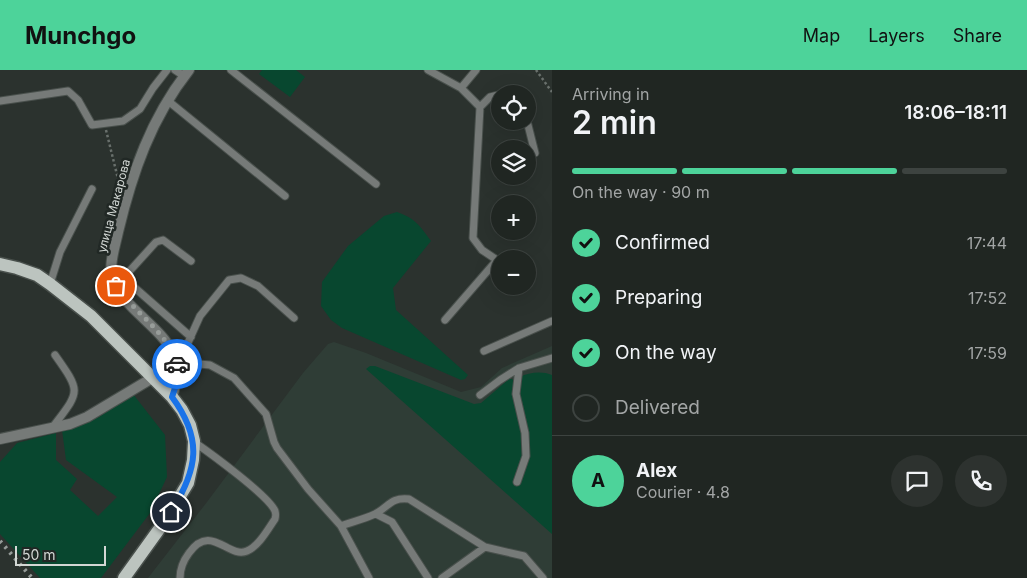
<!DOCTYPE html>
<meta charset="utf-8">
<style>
body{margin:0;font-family:Inter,sans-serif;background:#2d322f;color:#f1f3f6;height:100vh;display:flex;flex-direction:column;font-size:19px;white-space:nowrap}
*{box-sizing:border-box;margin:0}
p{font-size:16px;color:#a2a5a5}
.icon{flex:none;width:28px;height:28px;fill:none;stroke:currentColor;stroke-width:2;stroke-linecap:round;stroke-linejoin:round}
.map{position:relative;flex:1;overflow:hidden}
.drawer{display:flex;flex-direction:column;background:#202622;width:475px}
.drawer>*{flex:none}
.tools{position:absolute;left:491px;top:15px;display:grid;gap:10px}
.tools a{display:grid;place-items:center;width:45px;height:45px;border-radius:50%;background:#202622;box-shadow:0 5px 20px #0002,0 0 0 1px #3d4340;font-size:25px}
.scale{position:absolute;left:15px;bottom:12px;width:91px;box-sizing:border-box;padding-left:5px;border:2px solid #d2d7d4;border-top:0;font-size:14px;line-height:18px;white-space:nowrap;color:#d2d7d4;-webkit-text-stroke:4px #212825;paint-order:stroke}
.pin{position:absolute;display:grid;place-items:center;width:42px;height:42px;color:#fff;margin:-21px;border:2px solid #fff;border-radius:50%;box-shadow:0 1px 5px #0007}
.courier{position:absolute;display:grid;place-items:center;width:50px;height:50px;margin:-25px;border:4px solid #1a73e8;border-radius:50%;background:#fff;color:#222;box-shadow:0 1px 6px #0007}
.headline em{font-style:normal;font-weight:600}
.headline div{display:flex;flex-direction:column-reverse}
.headline{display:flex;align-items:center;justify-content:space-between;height:85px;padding:0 20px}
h1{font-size:32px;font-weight:600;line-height:38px}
.bar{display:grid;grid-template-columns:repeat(4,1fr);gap:8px 5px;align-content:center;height:60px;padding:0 20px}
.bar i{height:6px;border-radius:4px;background:#3d4340}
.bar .active{background:#4dd39a}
.bar p{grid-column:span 4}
.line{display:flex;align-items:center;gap:12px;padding:0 20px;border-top:1px solid #3d4340}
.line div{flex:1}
.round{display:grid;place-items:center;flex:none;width:52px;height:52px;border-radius:26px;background:#2d322f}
ol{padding:0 20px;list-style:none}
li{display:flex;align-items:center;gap:15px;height:55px}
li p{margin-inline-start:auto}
li .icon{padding:5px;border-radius:50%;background:#4dd39a;color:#111;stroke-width:4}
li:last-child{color:#a2a5a5}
li i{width:28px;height:28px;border:2px solid #3d4340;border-radius:50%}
header{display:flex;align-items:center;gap:30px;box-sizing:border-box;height:70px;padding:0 25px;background:#4dd39a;color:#111}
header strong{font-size:24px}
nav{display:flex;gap:28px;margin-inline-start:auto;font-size:18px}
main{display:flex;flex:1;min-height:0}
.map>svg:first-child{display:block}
.built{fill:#2f3d36}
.green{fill:#08472f}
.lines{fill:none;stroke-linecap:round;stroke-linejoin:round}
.lane-casing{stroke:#49504c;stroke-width:9}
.street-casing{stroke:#49504c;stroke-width:12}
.primary-casing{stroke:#49504c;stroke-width:15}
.path{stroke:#69706c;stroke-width:2.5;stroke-dasharray:2.5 2.5;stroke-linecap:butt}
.lane{stroke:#767a78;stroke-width:7}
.street{stroke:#767a78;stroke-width:10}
.primary{stroke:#bcc4bf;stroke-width:12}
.rail{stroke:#959b98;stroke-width:4;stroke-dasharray:2.5 5;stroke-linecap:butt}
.done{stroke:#989d9a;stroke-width:5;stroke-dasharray:0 9}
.route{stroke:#1a73e8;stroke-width:6}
.labels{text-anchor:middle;stroke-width:5;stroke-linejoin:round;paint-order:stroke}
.street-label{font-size:12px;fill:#d2d7d4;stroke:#212825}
</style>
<header>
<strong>Munchgo</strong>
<nav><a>Map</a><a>Layers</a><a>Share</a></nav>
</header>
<main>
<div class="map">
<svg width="552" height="508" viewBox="0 0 552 508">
<rect width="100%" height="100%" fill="#2b322e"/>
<path class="built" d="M334,272L366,283L461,322L481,317L502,298L552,276V508H148L207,432L303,303L328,274Z"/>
<path class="green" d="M262,0H296L305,7L290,27L259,4Z
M397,142C415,148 421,157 431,171L393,218L396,240L468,305L465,309L461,310L342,258L331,250L321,236L322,212L348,176L384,146Z
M370,296H375L474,334L481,333L509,309H512L515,312L527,386L518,325L520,307C529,302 543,301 552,305V464L366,299Z
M133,324L165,365L167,407L150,443L101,508H40L0,464V392L17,373L56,363V390L77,409L70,420L98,446L117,427L66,390L62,360L99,347Z"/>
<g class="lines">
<g class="lane-casing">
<path id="lane" d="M175,0L184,6
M231,0L376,114
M428,0L461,18L480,37L473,168L482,180L497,190L445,250
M461,18L476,0
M167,30L285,126
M0,31L68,21L78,30L92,55L123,51L140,39L153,18L167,0
M480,37L490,27L502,24
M527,51L535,83
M125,207L135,218L191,267
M50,214L60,182L92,119
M116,216L156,172L163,170L191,191
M484,281L552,251
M177,297L199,294L210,295L234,308L266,344L274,372L277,378L308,419L341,456C352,452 364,449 375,444C389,437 390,427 409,429L485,477
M177,297L200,246L229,210L241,208L258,216L294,248
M480,325L500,310L519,298L552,288
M52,358C80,321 82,323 55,285
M517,412L526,386L525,363L516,324L519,298
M376,444L392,452L428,508
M341,456L369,508
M180,508C180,498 183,491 189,483C211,452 228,489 247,481C259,476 268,459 275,449C276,445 276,445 275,441C269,426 210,383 194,372
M442,508L485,477L524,486L543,508"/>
</g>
<g class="street-casing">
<path id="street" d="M172,327C187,281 162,267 133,238C125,230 117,221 113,210C108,196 115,176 118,162C132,103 151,48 189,0
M0,369L70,354L87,347L154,307"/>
</g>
<g class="primary-casing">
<path id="primary" d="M0,194L17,198L37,205L50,214L91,246L172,327L182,340L190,355L194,371L193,390L188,413L165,451L124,508"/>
</g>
<path class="path" d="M536,0L552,22
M106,60L119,113"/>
<use href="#lane" class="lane"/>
<use href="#street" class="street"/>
<use href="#primary" class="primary"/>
<path class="rail" d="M0,471L32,508"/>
</g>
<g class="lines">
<path class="done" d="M116,216C134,242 169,264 177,294"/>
<path class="route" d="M171,442C198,399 203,369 172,327L177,312V294"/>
</g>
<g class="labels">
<g class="street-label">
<text transform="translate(114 136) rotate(-75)" y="4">улица Макарова</text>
</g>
</g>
</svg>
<div class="tools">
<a><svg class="icon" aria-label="locate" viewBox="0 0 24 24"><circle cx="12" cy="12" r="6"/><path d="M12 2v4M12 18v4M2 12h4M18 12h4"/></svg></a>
<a><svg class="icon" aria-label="layers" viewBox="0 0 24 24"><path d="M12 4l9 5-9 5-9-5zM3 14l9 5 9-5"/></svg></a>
<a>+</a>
<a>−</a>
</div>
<div class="scale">50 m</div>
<div class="pin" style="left:116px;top:216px;background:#ea580c"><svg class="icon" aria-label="bag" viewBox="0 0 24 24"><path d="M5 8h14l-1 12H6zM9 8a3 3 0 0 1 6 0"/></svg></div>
<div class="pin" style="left:171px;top:442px;background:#1f2937"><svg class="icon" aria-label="home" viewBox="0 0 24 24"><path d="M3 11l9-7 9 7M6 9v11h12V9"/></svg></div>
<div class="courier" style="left:177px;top:294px"><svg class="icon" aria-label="car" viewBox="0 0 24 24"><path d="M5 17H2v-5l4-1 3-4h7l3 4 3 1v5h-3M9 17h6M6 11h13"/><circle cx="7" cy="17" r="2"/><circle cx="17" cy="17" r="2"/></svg></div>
</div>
<section class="drawer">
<div class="headline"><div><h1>2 min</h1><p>Arriving in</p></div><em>18:06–18:11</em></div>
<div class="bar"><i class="active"></i><i class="active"></i><i class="active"></i><i></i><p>On the way · 90 m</p></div>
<ol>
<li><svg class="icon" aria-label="check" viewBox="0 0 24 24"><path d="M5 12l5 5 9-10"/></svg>Confirmed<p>17:44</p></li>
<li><svg class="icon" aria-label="check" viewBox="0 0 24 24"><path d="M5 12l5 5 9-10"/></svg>Preparing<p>17:52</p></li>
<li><svg class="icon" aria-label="check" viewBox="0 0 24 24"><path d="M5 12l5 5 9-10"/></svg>On the way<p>17:59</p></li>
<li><i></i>Delivered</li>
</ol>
<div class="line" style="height:90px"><b class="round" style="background:#4dd39a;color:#111">A</b><div><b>Alex</b><p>Courier · 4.8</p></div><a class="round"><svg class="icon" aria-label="chat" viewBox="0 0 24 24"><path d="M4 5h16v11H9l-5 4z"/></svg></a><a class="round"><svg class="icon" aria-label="phone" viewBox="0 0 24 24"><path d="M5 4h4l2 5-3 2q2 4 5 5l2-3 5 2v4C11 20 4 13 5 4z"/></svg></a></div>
</section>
</main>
